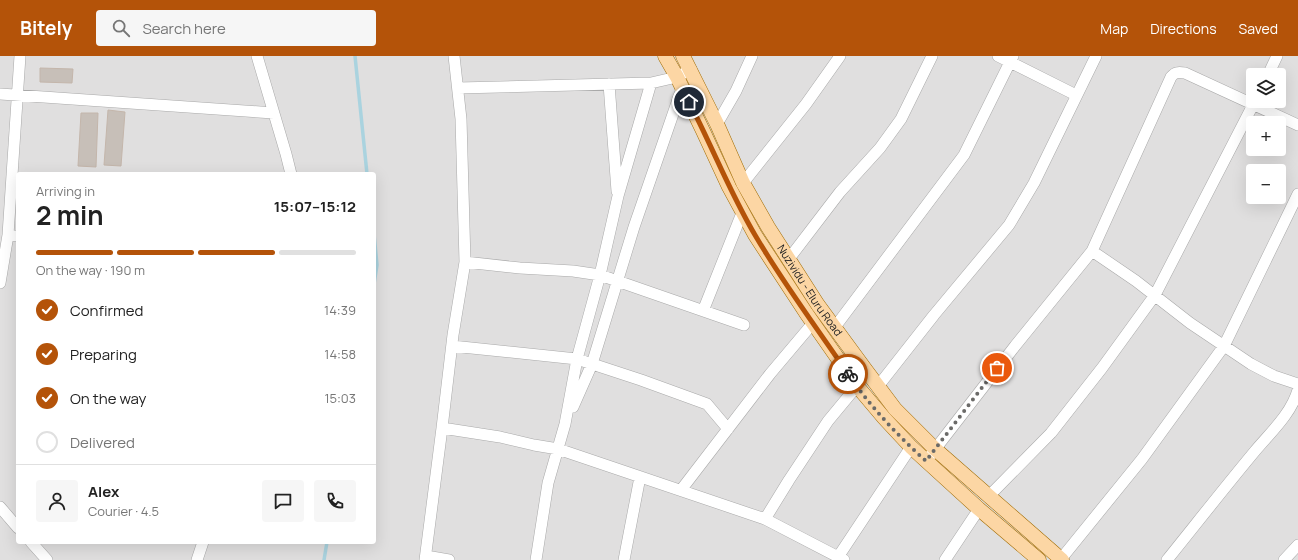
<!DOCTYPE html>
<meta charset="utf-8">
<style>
body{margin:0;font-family:Manrope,sans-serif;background:#f6f6f6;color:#222;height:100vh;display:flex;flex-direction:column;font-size:15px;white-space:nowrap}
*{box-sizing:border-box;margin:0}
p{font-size:13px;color:#767676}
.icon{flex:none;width:22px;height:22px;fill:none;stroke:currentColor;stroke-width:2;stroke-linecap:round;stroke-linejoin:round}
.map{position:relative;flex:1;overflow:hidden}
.panel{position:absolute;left:16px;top:116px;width:360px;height:372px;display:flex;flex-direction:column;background:#fff;border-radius:4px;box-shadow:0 4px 16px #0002}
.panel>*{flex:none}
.fabs{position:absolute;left:1246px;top:12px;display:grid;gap:8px}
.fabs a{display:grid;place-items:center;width:40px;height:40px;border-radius:4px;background:#fff;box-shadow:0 4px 16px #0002;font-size:20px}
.pin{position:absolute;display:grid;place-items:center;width:34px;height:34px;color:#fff;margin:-17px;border:2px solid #fff;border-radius:50%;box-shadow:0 1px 4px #0007}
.courier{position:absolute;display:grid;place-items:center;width:40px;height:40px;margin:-20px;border:3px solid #b45309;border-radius:50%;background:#fff;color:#222;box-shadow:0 1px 5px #0007}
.summary em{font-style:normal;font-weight:700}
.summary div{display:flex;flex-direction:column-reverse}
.summary{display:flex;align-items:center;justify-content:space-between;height:68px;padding:0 20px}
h1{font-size:26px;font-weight:700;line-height:30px}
.bar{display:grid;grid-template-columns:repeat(4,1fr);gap:6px 4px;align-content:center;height:48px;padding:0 20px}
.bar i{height:5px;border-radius:3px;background:#e0e0e0}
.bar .selected{background:#b45309}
.bar p{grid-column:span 4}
.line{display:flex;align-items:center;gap:10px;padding:0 20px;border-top:1px solid #e0e0e0}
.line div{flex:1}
.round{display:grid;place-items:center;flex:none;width:42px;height:42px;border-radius:4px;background:#f6f6f6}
ol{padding:0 20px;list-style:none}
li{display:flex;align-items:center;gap:12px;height:44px}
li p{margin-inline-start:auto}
li .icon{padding:4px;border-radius:50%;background:#b45309;color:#fff;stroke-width:4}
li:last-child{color:#767676}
li i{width:22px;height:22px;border:2px solid #e0e0e0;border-radius:50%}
header{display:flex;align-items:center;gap:24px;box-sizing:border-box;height:56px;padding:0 20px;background:#b45309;color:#fff}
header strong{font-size:19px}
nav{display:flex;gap:22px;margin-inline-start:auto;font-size:14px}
.search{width:280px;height:36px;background:#f6f6f6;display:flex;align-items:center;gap:10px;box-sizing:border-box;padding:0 14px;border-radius:4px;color:#767676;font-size:15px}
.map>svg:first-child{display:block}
.residential{fill:#e0dfdf;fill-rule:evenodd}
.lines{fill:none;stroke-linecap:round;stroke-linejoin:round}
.stream{stroke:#aad3df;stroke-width:3.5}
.building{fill:#c7bfb8;stroke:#c4b6ab}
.minor-casing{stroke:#a9a9a9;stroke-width:12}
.major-casing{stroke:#a06b00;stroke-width:15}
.minor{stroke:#fff;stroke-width:11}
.major{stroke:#fcd6a4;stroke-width:14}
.done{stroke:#6b6a68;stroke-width:4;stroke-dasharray:0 7.2}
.route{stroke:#b45309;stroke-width:5}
.labels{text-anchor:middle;stroke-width:3;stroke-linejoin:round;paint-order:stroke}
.street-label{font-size:11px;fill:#222;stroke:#fff}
</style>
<header>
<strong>Bitely</strong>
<div class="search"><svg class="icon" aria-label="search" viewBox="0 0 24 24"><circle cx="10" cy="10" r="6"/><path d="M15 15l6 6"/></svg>Search here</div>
<nav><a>Map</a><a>Directions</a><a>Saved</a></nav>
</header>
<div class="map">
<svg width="1298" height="504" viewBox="0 0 1298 504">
<rect width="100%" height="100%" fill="#f2efe9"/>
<path class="residential" d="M0,0H1298V504H0ZM1253,19H1279V45H1253ZM1253,67H1279V93H1253ZM1253,115H1279V141H1253ZM18,118H374V486H18Z"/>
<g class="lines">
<path class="stream" d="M355,0L367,118
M374,178L377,209L374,228
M324,504L327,486"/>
</g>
<path class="building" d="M40,12L73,13L72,27L40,26Z
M108,54L125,56L121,110L104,109Z
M81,57H98L96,111L78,110Z"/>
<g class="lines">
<g class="minor-casing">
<path id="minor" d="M257,0L286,98L291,118
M998,0L1076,39
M1268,19L1277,0
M609,28L617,135
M458,32L651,27L677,21L691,13
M0,38L274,57
M717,68L736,35L752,0
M743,127L806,48L840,0
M8,179L18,180
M1092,195L1136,225L1190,267L1251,308L1274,320L1298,328
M788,204L840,136L880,92L901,63L932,0
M465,206L520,212L573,215L600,219L744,269
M0,227L8,179L20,0
M703,255L742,157
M835,271L964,99L1013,0
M452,290L577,303L641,324L707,348L728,373
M879,329L934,259L1009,169L1034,127L1096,0
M573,351L592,308L634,171L682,32
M442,372L500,381L534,389L558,393L765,463L844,504
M926,405L1015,290L1092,195L1171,21C1175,16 1178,16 1185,17L1298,69
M681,434L770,318L813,267
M989,440L1051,377L1102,312L1155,239L1255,45
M0,451L18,472
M765,463L789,424L828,365L857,330
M31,486L47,504
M426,500L449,504
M838,501L911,391
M1061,503L1142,403L1224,290L1298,138
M197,504L203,486
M425,504L442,372L453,279L465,206L461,63L454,0
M536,504L548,427L565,368L577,303L600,219L618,140L651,27
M624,504L640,421
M945,504L979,453
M1167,504C1196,468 1225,431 1255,395C1271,376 1291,358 1298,334
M1284,504L1298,489"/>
</g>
<g class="major-casing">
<g id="major">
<path d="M665,0L677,21L703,75L729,131L755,179L806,257L857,330L884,362L911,391L979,453L1039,504"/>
<path id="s1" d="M683,0L717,68L743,127L768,171L818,249L865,313L895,353L935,393L1062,504"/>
</g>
</g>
<use href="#minor" class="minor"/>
<use href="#major" class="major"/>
</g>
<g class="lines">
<path class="done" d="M848,318C870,350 897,379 926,405L997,312"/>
<path class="route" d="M689,46C712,90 730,137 755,179C783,227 817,272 848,318"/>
</g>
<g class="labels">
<g class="street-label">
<text dy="4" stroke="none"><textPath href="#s1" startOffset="267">Nuzividu - Eluru Road</textPath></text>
</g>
</g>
</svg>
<div class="fabs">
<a><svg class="icon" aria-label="layers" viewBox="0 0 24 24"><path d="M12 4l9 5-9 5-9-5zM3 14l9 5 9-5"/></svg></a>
<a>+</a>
<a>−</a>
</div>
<div class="pin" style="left:997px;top:312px;background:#ea580c"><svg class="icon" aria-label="bag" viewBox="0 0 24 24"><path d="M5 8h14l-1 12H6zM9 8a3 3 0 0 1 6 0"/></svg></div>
<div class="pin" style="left:689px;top:46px;background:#1f2937"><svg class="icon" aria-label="home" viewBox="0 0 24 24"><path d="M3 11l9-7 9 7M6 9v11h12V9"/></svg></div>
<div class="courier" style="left:848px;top:318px"><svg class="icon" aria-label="bike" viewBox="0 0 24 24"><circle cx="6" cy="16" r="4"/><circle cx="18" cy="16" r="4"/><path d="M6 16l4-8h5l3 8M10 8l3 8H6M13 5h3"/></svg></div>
<section class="panel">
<div class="summary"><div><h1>2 min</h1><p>Arriving in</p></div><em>15:07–15:12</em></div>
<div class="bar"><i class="selected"></i><i class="selected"></i><i class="selected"></i><i></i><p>On the way · 190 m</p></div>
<ol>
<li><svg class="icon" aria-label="check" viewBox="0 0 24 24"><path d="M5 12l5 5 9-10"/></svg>Confirmed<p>14:39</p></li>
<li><svg class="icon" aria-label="check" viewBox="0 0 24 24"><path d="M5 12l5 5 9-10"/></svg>Preparing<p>14:58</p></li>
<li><svg class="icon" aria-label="check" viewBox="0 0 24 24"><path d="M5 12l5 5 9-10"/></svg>On the way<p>15:03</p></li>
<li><i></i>Delivered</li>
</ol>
<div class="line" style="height:72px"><a class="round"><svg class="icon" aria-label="person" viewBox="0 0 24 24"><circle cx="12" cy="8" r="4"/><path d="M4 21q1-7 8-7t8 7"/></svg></a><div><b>Alex</b><p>Courier · 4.5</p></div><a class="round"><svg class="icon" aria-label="chat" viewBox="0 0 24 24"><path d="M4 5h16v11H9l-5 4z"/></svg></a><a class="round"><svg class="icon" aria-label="phone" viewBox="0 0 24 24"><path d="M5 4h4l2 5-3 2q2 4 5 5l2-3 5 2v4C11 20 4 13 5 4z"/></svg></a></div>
</section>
</div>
